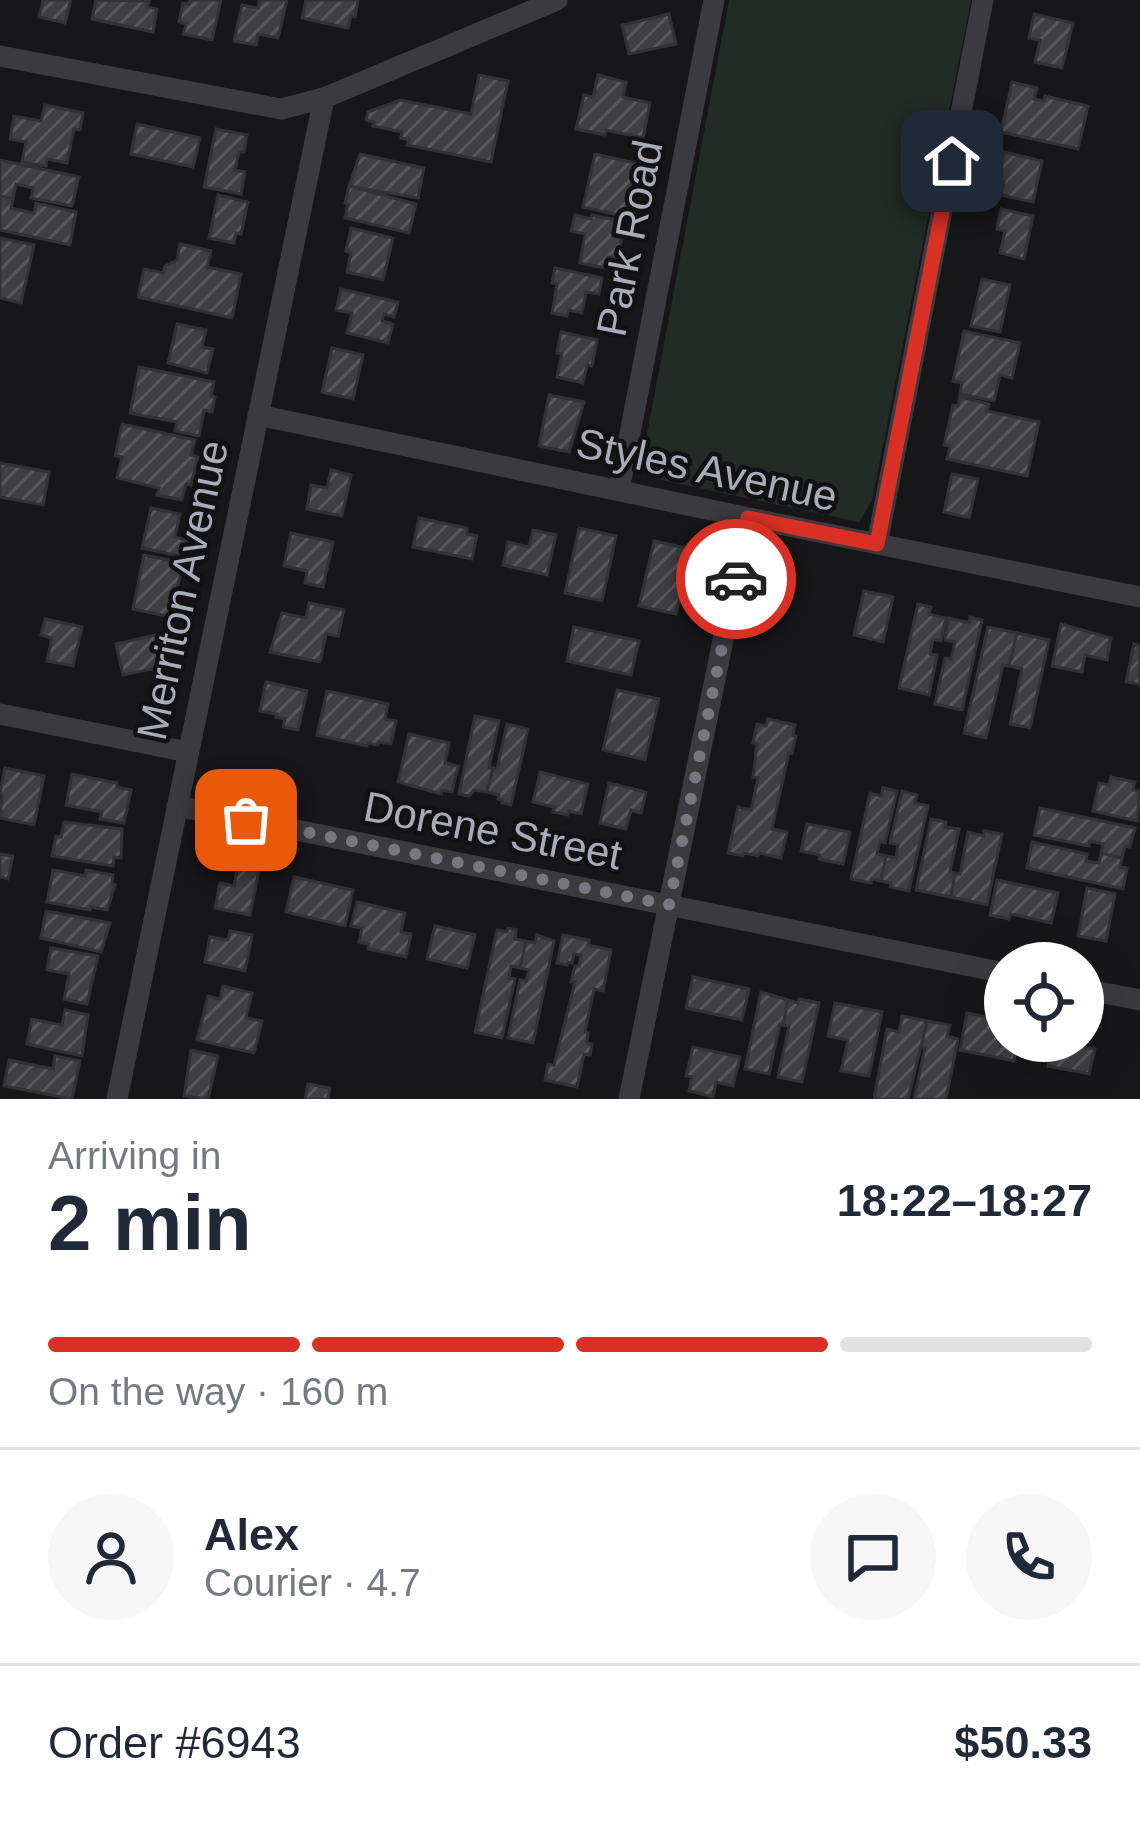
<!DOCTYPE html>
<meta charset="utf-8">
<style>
body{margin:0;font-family:Helvetica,sans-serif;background:#f6f6f7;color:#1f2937;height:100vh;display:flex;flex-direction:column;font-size:45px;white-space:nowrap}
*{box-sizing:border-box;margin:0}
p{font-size:39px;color:#747a83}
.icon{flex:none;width:66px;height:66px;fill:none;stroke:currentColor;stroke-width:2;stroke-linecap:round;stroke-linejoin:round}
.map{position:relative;height:1099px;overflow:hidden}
.side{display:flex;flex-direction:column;background:#fff;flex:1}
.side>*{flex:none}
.fabs{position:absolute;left:984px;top:942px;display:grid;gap:24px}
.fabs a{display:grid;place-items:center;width:120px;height:120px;border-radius:50%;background:#fff;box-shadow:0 12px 48px #0002;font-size:60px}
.pin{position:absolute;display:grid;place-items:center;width:102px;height:102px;color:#fff;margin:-51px;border-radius:24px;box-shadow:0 6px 18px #0006}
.courier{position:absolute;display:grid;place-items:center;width:120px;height:120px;margin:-60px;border:9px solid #d93025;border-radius:50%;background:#fff;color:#222;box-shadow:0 3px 15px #0007}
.headline em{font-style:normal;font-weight:800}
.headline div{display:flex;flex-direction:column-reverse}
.headline{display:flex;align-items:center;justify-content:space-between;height:204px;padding:0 48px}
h1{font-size:78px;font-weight:800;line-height:90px}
.bar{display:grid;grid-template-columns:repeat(4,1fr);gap:18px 12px;align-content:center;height:144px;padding:0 48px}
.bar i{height:15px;border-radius:9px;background:#e0e1e3}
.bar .current{background:#d93025}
.bar p{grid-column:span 4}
.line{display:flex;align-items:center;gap:30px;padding:0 48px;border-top:3px solid #e0e1e3}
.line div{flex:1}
.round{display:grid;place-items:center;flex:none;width:126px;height:126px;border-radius:63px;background:#f6f6f7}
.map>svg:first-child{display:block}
.park{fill:#232b26}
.building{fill:url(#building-hatch);stroke:#323135;stroke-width:3}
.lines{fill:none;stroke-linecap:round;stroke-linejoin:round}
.street{stroke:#3b3a3f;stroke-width:21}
.done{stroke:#777780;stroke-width:12;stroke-dasharray:0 21.6}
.route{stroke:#d93025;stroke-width:15}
.labels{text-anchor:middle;stroke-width:9;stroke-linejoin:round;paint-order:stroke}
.street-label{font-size:42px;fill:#aaabb8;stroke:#121214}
</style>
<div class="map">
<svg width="1140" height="1099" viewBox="0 0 1140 1099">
<defs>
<pattern id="building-hatch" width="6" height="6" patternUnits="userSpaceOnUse" patternTransform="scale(3)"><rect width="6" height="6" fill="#3f3f43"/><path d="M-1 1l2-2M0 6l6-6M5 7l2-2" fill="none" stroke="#58585c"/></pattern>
</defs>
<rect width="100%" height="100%" fill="#171719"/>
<path class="park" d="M729,0H971L872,501L859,522L648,477L642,460Z"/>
<path class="building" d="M43,0H71L65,23L39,17Z
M96,0L149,1L147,7L157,9L153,32L92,19Z
M190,0H221L212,40L183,34L186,24L179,22L183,3L189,4Z
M260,0H287L278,38L258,34L256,45L234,41L242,5L258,8Z
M306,0H358L355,17L351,16L348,28L302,18Z
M669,14L676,44L629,54L622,25Z
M1034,14L1073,23L1062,68L1035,62L1040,40L1029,38Z
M479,75L508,81L491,162L407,145L409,140L401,138L402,132L373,126L374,122L366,120L368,112L400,100L471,114Z
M598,75L626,82L623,97L650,103L643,138L606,130L605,135L576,129L584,95L593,97Z
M1012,82L1037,88L1034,99L1044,101L1045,96L1088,106L1078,149L1001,132Z
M45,105L83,113L80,130L74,129L67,163L47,159L46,166L22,162L26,142L10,139L14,116L41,121Z
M137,124L200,138L193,167L131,154Z
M216,129L247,135L244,152H239L235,170L245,172L241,194L204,187Z
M1004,152L1042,161L1033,202L1001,195L1004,182L997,181Z
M360,154L424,168L418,198L349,186Z
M595,154L639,164L627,217L583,207Z
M0,160L79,177L72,206L31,198L33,188L16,184L13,199L0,196Z
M349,186L416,204L409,233L345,218L348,204L345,203Z
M218,195L248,202L241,234L236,233L234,243L209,238Z
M0,196L13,199L11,208L34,213L36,203L76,212L70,245L0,230Z
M1001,209L1033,216L1024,259L1000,253L1005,231L997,229Z
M575,215L591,219L592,215L616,220L613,236L622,238L617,259L608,257L605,268L580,263L585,234L571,231Z
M351,228L393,238L383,280L347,272L351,253L346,251Z
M0,238L34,245L21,303L0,298Z
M180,244L211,251L207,267L241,274L232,318L138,297L144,269L163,273L165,266L177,260Z
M555,268L602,278L599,294L586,292L582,313L569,310L567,316L552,313L557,284L552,283Z
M982,279L1010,285L1000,332L971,326Z
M341,289L398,302L394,317L384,314L382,321L393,324L388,343L347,333L352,313L336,310Z
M177,324L206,330L202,347L213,349L207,373L168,363Z
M964,331L1020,343L1012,378L1000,375L994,401L960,394L962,383L953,381Z
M561,332L597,340L592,366L587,365L583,383L557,377L562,353H557Z
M332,348L363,355L353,399L322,392Z
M139,367L214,382L211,396L215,397L212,412L204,410L199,436L175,431L177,422L130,413Z
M549,395L584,402L569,452L539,446Z
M960,397L989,404L987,411L1039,422L1027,476L947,459L950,446L944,445L953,405L958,406Z
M122,424L195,440L191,455L198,457L191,485L186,484L182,500L157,495L159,488L117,478L122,457L115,456Z
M0,463L49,472L43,505L0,497Z
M331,470L351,475L342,516L307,509L311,485L327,488Z
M952,474L978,479L969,518L944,512Z
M151,508L180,514L175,537L187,540L184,557L142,548Z
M419,518L467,528V534L477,536L472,559L413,547Z
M579,528L616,536L602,601L565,593Z
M533,530L556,535L547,575L503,565L508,542L529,547Z
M291,533L333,542L323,587L305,583L307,571L284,566Z
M654,541L691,549L676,614L639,606Z
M144,555L183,563L171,617L133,609Z
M864,591L893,597L883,642L854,635Z
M309,603L344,610L338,636L326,634L320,662L270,652L282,613L306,618Z
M918,604L931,607L929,614L946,618L941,641L933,639L930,654L937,655L929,695L899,688Z
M970,617L982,620L962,710L935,704L945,658L951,659L955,642L945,640L949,618L969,623Z
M45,619L82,627L73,666L47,661L52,638L41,635Z
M1061,624L1111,638L1107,660L1085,655L1082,672L1052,666Z
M574,627L639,641L631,675L567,661Z
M988,627L1017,633L1009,666L1003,665L986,738L964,733Z
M1017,633L1049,640L1030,728L1010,724L1022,669L1009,666Z
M160,634L167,666L123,675L116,644Z
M1134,644L1140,646V684L1126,682Z
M266,682L307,691L298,730L283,727L285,719L276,717L277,714L260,711Z
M617,690L659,699L645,760L603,750Z
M327,691L388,704L385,719L396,721L391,744L379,742L378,745L368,743L367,746L317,735Z
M475,716L499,721L489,768H493L487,792L474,790L469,796L459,794Z
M768,719L795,725L793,736H796L792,753L789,752L772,829L787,832L781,858L759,853L758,856L744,853L743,856L728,853L738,807L751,810L758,778L753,777L757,744L753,743L757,724L766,726Z
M507,724L528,729L511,805L502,803V800L498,799L499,795L487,792L493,768L497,769Z
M409,734L449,743L445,763L458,766L452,792L441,790V794L398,782Z
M5,768L44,776L34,825L0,818L2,795L0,793Z
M540,772L588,784L581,814L569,811L568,815L553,812L554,807L533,802Z
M72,774L117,783V787L131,790L124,823L100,819L102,812L66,805Z
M1111,777L1135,782L1133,790L1140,791L1137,821L1093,811L1099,783L1109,785Z
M609,783L646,792L641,813L631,810L626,829L600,823Z
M883,788L897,791L885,843L880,841L877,854L886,856L881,881L872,879L871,883L851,879L870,793L881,796Z
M902,791L917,795L915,803L928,806L909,891L890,887L891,883L881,881L886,856L896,858L898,845L890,843Z
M1040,808L1135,828L1130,847L1125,846L1122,858L1101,853L1103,844L1090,841L1089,846L1034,835Z
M931,819L946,822L945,827L959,829L950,872L955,873L951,897L916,890Z
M64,822L122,829L121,858L114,857L113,866L52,856L56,836L61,837Z
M807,824L850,832L843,864L819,859L820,855L801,851Z
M984,831L1002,834L987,905L951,897L955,873L960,874L968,832L984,836Z
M1032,842L1087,854L1086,861L1099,863L1101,853L1122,858L1120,867L1127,868L1123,889L1027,868Z
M0,854L13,856L8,879L0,877Z
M238,865L259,870L250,915L215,908L220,883L234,886Z
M53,870L85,876L86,870L113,875L112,884L115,885L107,910L91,907L90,910L47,902Z
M294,877L353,890L345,926L286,912Z
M997,880L1058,893L1051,923L1011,914L1009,919L990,915Z
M1087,888L1115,894L1106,941L1078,936Z
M357,902L405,913L401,932L411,934L406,957L368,949L369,944L359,942L362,928L351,926Z
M46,911L110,923L101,952L41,938Z
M435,926L475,935L467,968L427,959Z
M508,928L516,930L515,939L526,941L520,968L511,966L509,978L515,979L502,1038L475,1032L497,930L507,932Z
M230,931L252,935L245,971L205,962L210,937L228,940Z
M537,935L554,941L533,1043L508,1038L520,980L526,981L529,970L520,968L526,941L535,943Z
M563,935L589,940L588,945L611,950L603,991L594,989L585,1032L588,1033L587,1043L592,1044L590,1055L584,1054L577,1087L545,1080L548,1064L554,1065L575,982H571L575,966H579L581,955L574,954L572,963L568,962L567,965L557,963Z
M51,948L98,956L87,1004L64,999L69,974L47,970Z
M693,977L749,989L742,1020L686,1008Z
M223,986L252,993L246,1018L262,1021L254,1053L197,1040L208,996L220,999Z
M761,992L788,1000L783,1025L780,1024L769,1074L745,1069Z
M799,999L819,1003L802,1082L778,1077L789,1026L783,1025L788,1000L798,1003Z
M835,1003L882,1012L869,1076L841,1071L848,1040L828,1036Z
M65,1010L88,1015L82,1056L27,1044L32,1019L62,1025Z
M967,1013L991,1018L990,1023L1005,1026V1041H1029L1026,1056L1015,1054L1014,1061L960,1050Z
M902,1016L927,1021L908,1099H874L887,1029L899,1032Z
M927,1021L950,1025L947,1036L958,1039L946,1099H914L925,1048H921Z
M1054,1041H1077L1076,1045L1095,1049L1089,1074L1048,1066Z
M693,1047L740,1057L733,1086L716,1082L713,1097L689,1091L692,1077L686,1076Z
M191,1050L218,1056L208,1099L184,1096Z
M55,1056L80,1061L72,1099L4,1086L9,1060L53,1069Z
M308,1084L330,1088L328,1098L330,1099H305Z"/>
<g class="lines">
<path class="street" d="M0,56L281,109L324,98L557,0
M258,415L754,519L1140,597
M619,490L714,0
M877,544L983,0
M0,714L188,752
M177,806L1005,973
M1083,989L1140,1000
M117,1099L324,98
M629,1099L748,518"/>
</g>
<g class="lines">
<path class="done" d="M246,820L669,905L736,579"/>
<path class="route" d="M736,579L748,518L877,544L952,161"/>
</g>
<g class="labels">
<g class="street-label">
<text transform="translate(629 238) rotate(-79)" y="15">Park Road</text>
<text transform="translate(707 469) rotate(12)" y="15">Styles Avenue</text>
<text transform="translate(182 590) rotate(-78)" y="15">Merriton Avenue</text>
<text transform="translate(493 830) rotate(11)" y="15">Dorene Street</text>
</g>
</g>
</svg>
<div class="fabs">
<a><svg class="icon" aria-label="locate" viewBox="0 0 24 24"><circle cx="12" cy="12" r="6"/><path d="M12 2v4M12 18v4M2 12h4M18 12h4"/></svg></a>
</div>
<div class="pin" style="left:246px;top:820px;background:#ea580c"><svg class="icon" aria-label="bag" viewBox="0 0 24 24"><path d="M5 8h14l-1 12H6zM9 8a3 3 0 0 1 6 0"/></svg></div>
<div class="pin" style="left:952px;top:161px;background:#1f2937"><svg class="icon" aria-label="home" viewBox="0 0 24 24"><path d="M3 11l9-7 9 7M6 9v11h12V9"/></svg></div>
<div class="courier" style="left:736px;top:579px"><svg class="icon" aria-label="car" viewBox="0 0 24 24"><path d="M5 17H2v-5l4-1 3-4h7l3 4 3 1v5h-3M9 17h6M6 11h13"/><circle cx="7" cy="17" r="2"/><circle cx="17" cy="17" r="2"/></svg></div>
</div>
<section class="side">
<div class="headline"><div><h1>2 min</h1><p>Arriving in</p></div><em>18:22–18:27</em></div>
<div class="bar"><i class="current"></i><i class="current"></i><i class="current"></i><i></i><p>On the way · 160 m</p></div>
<div class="line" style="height:216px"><a class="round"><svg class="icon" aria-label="person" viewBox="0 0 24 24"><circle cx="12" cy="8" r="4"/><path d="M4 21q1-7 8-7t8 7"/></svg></a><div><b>Alex</b><p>Courier · 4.7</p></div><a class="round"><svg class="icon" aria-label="chat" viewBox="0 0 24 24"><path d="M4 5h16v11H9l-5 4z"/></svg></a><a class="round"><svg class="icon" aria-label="phone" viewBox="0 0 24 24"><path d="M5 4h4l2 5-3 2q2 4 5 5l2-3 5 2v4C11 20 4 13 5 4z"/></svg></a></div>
<div class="line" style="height:156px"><div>Order #6943</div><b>$50.33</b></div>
</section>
